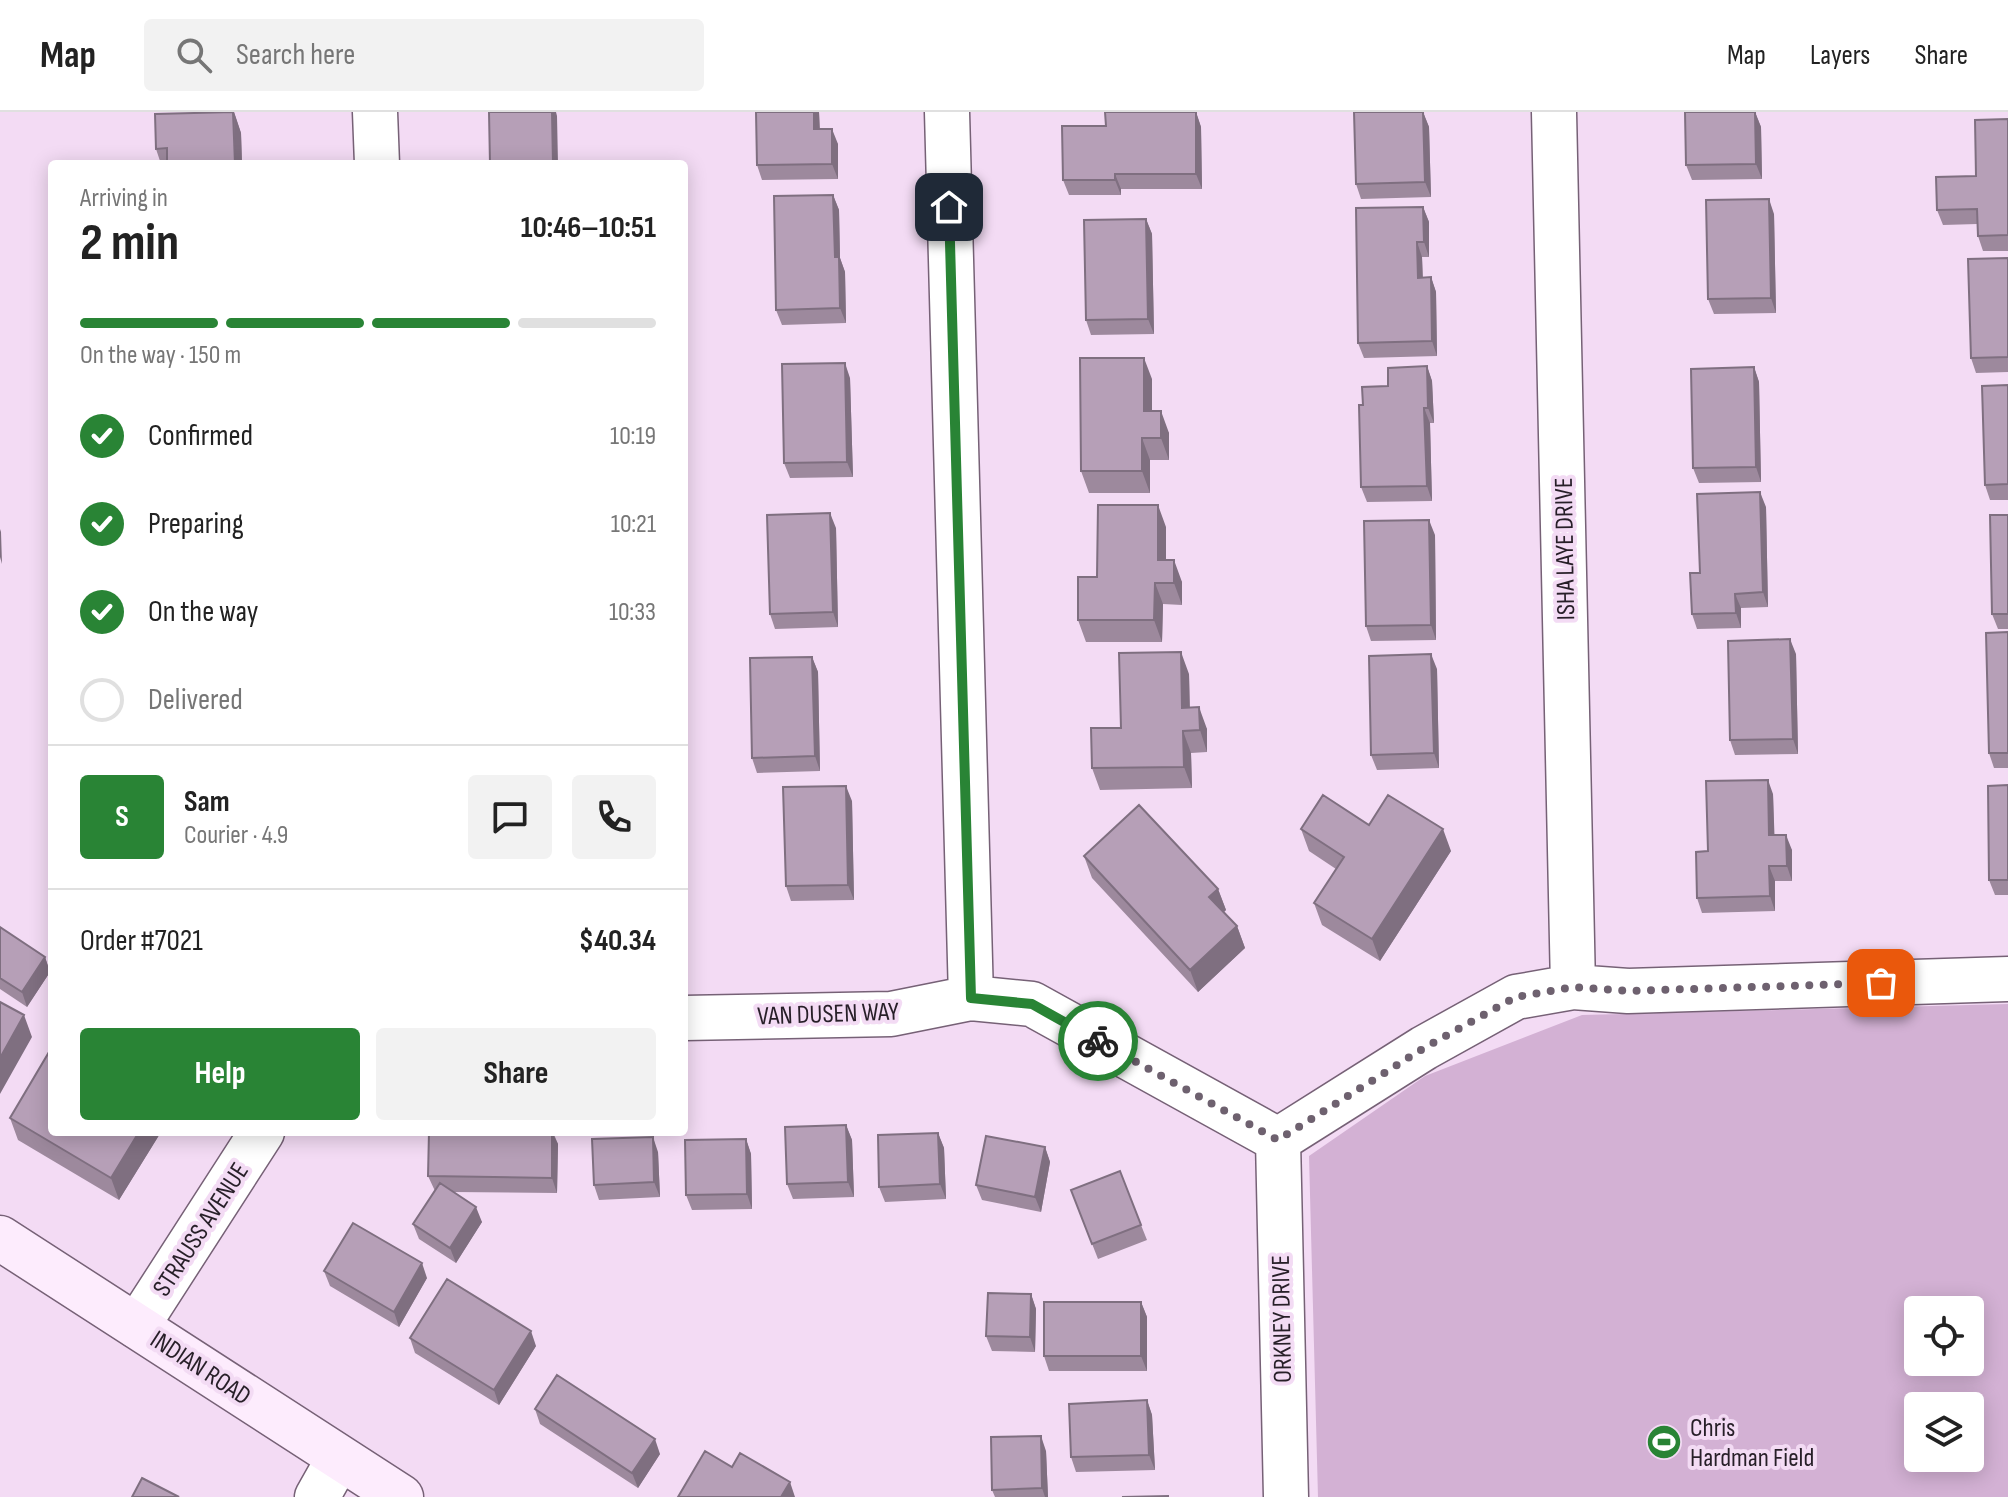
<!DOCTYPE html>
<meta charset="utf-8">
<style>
body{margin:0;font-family:"Sofia Sans Condensed",sans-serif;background:#f2f2f2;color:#222;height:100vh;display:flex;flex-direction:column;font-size:30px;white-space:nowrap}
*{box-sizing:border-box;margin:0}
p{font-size:26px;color:#767676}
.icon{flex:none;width:44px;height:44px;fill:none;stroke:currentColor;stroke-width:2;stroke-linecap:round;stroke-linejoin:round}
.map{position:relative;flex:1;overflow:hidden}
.drawer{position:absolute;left:48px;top:48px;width:640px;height:976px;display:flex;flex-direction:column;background:#fff;border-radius:8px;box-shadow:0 4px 20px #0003}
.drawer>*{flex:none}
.buttons{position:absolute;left:1904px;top:1184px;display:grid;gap:16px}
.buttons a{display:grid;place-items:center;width:80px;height:80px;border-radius:8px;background:#fff;box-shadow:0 4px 20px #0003;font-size:40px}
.pin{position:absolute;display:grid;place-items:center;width:68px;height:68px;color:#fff;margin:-34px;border-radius:16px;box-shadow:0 4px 12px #0006}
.courier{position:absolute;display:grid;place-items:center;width:80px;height:80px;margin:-40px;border:6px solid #298435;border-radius:50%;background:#fff;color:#222;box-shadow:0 2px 10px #0007}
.summary em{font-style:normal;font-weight:700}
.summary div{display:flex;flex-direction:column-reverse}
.summary{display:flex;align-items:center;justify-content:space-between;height:136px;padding:0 32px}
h1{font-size:52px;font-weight:700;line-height:60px}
.bar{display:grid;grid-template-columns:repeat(4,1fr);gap:12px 8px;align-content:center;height:96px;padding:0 32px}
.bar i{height:10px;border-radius:6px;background:#e0e0e0}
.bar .on{background:#298435}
.bar p{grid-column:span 4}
.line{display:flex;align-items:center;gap:20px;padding:0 32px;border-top:2px solid #e0e0e0}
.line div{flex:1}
.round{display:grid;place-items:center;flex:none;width:84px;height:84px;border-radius:8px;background:#f2f2f2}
ol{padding:0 32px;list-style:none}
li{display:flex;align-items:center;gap:24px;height:88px}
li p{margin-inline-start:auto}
li .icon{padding:8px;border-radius:50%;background:#298435;color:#fff;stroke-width:4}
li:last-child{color:#767676}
li i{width:44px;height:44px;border:4px solid #e0e0e0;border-radius:50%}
.action{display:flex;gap:16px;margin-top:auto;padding:16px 32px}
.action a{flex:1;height:92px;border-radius:8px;background:#298435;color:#fff;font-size:32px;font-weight:700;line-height:92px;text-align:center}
.action a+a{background:#f2f2f2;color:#222}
header{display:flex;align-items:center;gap:48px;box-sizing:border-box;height:112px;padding:0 40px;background:#fff;border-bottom:2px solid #e0e0e0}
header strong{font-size:38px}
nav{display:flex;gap:44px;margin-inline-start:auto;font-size:28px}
.search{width:560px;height:72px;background:#f2f2f2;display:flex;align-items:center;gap:20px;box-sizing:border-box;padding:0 28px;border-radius:8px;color:#767676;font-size:30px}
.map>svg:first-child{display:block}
.green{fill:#d3b1d4;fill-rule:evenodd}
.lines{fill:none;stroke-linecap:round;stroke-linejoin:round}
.street-casing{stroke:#766176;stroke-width:47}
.secondary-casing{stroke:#766176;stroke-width:47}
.street{stroke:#fff;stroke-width:44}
.secondary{stroke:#fdecfd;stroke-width:44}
.wall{fill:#9d899d}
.shaded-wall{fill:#7f6f80}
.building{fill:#b69fb7;stroke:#7f6f80;stroke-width:2}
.done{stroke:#6e616f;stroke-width:8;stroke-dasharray:0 14.4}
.route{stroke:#298435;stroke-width:10}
.labels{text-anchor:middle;stroke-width:8;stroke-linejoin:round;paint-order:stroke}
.street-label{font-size:26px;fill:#271f28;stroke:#f3dbf4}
.poi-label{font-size:26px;fill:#271f28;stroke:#f3dbf4;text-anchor:start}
</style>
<header>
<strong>Map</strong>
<div class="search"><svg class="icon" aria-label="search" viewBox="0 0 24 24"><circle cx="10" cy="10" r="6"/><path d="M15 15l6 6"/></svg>Search here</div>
<nav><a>Map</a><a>Layers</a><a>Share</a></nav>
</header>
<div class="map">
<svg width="2008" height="1385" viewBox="0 0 2008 1385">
<rect width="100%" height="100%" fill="#f3dbf4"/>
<path class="green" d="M2008,892V1385H1318L1309,1044L1425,964L1582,903ZM1918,1198H1970V1250H1918ZM1918,1294H1970V1346H1918Z"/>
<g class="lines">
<g class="street-casing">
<path id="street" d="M375,0L377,52
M947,0L971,886
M1554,0L1573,875
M684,906L891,902L971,886L1032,892L1278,1028
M1278,1028L1424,936L1516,885L1573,875L1628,879L2008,867
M1278,1028L1286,1385
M137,1214L262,1020
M317,1385L339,1346"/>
</g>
<g class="secondary-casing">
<path id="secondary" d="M0,1126L401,1385"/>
</g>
<use href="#street" class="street"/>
<use href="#secondary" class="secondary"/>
</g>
<path class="wall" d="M234,0L241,21L242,52H161L156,37Z
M756,0H819L820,17L838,32V67L762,68L757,53Z
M1105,0H1196L1201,15L1202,77H1121V83H1069L1063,68L1106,14Z
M1423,0L1429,15L1431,85L1361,87L1356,72Z
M1755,0L1761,15L1762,67L1692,68L1686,53Z
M2008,7V139H1983L1978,124L1977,112L1943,113L1937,98L1976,64Z
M833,83L839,98L840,146L845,160L846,211L782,213L776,198Z
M1423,95L1429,110V145H1422L1423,166L1431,165L1436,180L1437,244L1364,246L1358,231Z
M1774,102L1776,201L1714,202L1708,187Z
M1146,107L1152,122L1154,222L1091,223L1086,208Z
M2008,146V260L1976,261L1971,246Z
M1427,254L1432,269L1434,311H1430L1432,389L1367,390L1361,375L1363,293L1388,274Z
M1754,255L1759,270L1761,370L1699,371L1693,356Z
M850,266L853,365L790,366L784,351Z
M1152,267V299L1169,321V348H1150V381H1089L1081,359Z
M2008,273V388H1990L1985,373Z
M1766,395L1768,495L1741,496V516L1697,517L1692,502L1700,461Z
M2008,403V517H1998L1992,502Z
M1166,415V448L1182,470V493L1163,492L1162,530H1086L1078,508L1097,465Z
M836,416L838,515L775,517L770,502Z
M1435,423L1436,528L1371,529L1366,514Z
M2008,520V656H1994L1989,641Z
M1796,542L1798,642L1735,643L1730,628Z
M812,545L818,560L820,659L757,661L752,646Z
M1437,557L1439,656L1377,658L1371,643Z
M1189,562L1190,596L1207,617V640L1191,641L1192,676L1100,678L1092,656L1121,616Z
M2008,673V783H1995L1989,768Z
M1773,682L1774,723L1792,738V769H1775V799L1702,801L1697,786L1708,739Z
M852,689L854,788L791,789L786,774Z
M1369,713L1451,739L1380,849L1322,813L1314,791L1336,757L1309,739L1301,717Z
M1084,744L1218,777L1226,798L1224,800L1237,814L1245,836L1198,880L1092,766Z
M0,815L45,845L50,860L27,895L0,877Z
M10,1006L52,1020H161L119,1088L18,1028Z
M846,1013L852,1028L854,1085L793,1087L787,1072Z
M429,1020H553L558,1032L557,1081L453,1080L482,1110L456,1151L419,1127L413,1112L435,1079L428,1064Z
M938,1021L944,1036L946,1087L885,1090L879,1075Z
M746,1027L751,1042L752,1097L692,1098L686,1083Z
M1045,1035L1050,1050L1041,1100L982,1088L976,1073Z
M658,1040L660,1085L599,1088L594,1073Z
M1071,1078L1141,1113L1147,1128L1098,1147Z
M324,1159L427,1166L399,1215L330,1174Z
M1031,1182L1036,1197L1035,1240L992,1239L986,1224Z
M1141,1190L1147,1205V1259H1049L1044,1244Z
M410,1226L536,1234L499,1293L415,1241Z
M1147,1288L1152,1303L1155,1358L1076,1360L1071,1345Z
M535,1297L660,1342L638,1376L540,1312Z
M1046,1339L1048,1385H995L992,1378Z"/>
<path class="shaded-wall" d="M234,0L241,21L242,52H235Z
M552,0H556L557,4L558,52H553Z
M814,0H819L820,32L814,17Z
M1196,0L1201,15L1202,77L1196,62Z
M1423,0L1429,15L1431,85L1425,70Z
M1755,0L1761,15L1762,67L1756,52Z
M832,17L838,32V67L832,52Z
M1115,62L1121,77V83L1115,68Z
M833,83L839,98L840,146L845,160L846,211L840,196L835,145Z
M1769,87L1774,102L1776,201L1771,186Z
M1423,95L1429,110V145L1424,130Z
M1146,107L1152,122L1154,222L1148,207Z
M1417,130L1422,145L1423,181L1418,166Z
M1431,165L1436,180L1437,244L1432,229Z
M1144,246L1152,267V321L1144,299Z
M845,251L850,266L853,365L847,350Z
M1427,254L1432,269L1434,311L1428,296Z
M1754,255L1759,270L1761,370L1756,355Z
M1424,296L1430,311L1432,389L1427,374Z
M1161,299L1169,321V348L1161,326Z
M1142,326L1150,348V381L1142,359Z
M1760,380L1766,395L1768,495L1763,480Z
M1158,393L1166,415V470L1158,448Z
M830,401L836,416L838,515L833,500Z
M1429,408L1435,423L1436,528L1431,513Z
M0,417L1,420L2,452L0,445Z
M1174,448L1182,470V493L1174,471Z
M1155,471L1163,492L1162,530L1154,508Z
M1735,482L1741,496V516L1736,501Z
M1790,527L1796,542L1798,642L1793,627Z
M1181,540L1189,562L1190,618L1182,596Z
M1431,542L1437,557L1439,656L1434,641Z
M812,545L818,560L820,659L815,644Z
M1199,595L1207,617V640L1200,618Z
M1183,619L1191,641L1192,676L1184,655Z
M1768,668L1773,682L1775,738L1769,723Z
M846,674L852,689L854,788L848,773Z
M1443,717L1451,739L1380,849L1372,827Z
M1786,723L1792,738V769L1787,754Z
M1769,754L1775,769V799L1770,784Z
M1218,777L1226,798L1217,806L1209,785Z
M1237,814L1245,836L1198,880L1190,858Z
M45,845L50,860L27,895L22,880Z
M24,903L32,925L0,982V946Z
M846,1013L852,1028L854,1085L848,1070Z
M139,1020H161L119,1088L111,1066Z
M552,1020L558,1032L557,1081L552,1066Z
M938,1021L944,1036L946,1087L940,1072Z
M653,1025L658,1040L660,1085L654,1070Z
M746,1027L751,1042L752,1097L747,1082Z
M1045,1035L1050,1050L1041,1100L1035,1085Z
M476,1095L482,1110L456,1151L450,1136Z
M422,1151L427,1166L399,1215L394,1200Z
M1031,1182L1036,1197L1035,1240L1030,1225Z
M1141,1190L1147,1205V1259L1141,1244Z
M531,1219L536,1234L499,1293L494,1278Z
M1147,1288L1152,1303L1155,1358L1149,1343Z
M1041,1324L1046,1339L1048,1385H1045L1042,1376Z
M655,1327L660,1342L638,1376L632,1361Z
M790,1370L795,1385H781Z"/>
<path class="building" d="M233,0L235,52H167V36L156,37L155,2Z
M489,0H552L553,52H490Z
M756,0H814V17H832V52L757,53Z
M1105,0H1196V62H1115V68H1063L1062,14H1106Z
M1354,0H1423L1425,70L1356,72Z
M1685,0H1755L1756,52L1686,53Z
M2008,7V123L1978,124L1977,97L1937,98L1936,65L1976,64L1975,8Z
M833,83L835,145H839L840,196L776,198L774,84Z
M1769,87L1771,186L1708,187L1706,88Z
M1423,95L1424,130H1417L1418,166L1431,165L1432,229L1358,231L1356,96Z
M1146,107L1148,207L1086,208L1084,108Z
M2008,146V245L1971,246L1968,147Z
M1080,246H1144V299H1161V326H1142V359H1081Z
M845,251L847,350L784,351L782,252Z
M1427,254L1428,296H1424L1427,374L1361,375L1359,293H1363L1362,275L1388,274V256Z
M1754,255L1756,355L1693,356L1691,257Z
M2008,273V372L1985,373L1982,274Z
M1760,380L1763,480L1735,482L1736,501L1692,502L1690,461H1700L1697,382Z
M1098,393H1158V448H1174V471H1155L1154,508H1078V465H1097Z
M830,401L833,500L770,502L767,403Z
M1990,403H2008V502H1992Z
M1429,408L1431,513L1366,514L1364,409Z
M2008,520V641H1989L1986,521Z
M1790,527L1793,627L1730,628L1728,529Z
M1181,540L1182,596L1199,595L1200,618L1183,619L1184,655L1092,656L1091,616H1121L1119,541Z
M1431,542L1434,641L1371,643L1369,544Z
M812,545L815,644L752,646L750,546Z
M1768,668L1769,723H1786L1787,754H1769L1770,784L1697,786L1696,740L1708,739L1706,669Z
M2008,673V768H1989L1988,674Z
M846,674L848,773L786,774L783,675Z
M1323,683L1369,713L1388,683L1443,717L1372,827L1314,791L1344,745L1301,717Z
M1139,693L1218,777L1209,785L1237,814L1190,858L1084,744Z
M0,815L45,845L22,880L0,866Z
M0,890L24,903L0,946Z
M52,935V1020H139L111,1066L10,1006Z
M846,1013L848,1070L787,1072L785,1015Z
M429,1020H552V1066L428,1064Z
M938,1021L940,1072L879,1075L878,1023Z
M986,1024L1045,1035L1035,1085L976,1073Z
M653,1025L654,1070L594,1073L592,1027Z
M746,1027L747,1082L686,1083L685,1028Z
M1120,1059L1141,1113L1092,1132L1071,1078Z
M440,1071L476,1095L450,1136L413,1112Z
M353,1111L422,1151L394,1200L324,1159Z
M447,1167L531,1219L494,1278L410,1226Z
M988,1181L1031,1182L1030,1225L986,1224Z
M1044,1190H1141V1244H1044Z
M557,1263L655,1327L632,1361L535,1297Z
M1147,1288L1149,1343L1071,1345L1069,1292Z
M1041,1324L1042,1376L992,1378L991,1325Z
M705,1339L732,1355L740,1341L790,1370L781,1385H678Z
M142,1366L179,1385H132Z
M1168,1384V1385H1122Z"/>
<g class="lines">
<path class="done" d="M1098,929L1278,1028L1424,936L1516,885L1573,875L1628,879L1881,871"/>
<path class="route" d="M949,95L971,886L1032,892L1098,929"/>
</g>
<defs>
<g id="stadium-disc" transform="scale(1.8)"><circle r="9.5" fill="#298435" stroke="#f3dbf4"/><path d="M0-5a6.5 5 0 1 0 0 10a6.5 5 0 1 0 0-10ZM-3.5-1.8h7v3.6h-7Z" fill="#fff"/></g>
</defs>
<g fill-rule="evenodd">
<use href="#stadium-disc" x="1664" y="1330"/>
</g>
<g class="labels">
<g class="street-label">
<text transform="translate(1564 437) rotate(-91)" y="9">ISHA LAYE DRIVE</text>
<text transform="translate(828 901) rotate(-2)" y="9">VAN DUSEN WAY</text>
<text transform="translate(200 1117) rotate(-57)" y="9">STRAUSS AVENUE</text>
<text transform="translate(1281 1207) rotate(-91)" y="9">ORKNEY DRIVE</text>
<text transform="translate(201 1255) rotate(33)" y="9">INDIAN ROAD</text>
</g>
<g class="poi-label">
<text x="1690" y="1324">Chris<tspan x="1690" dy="30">Hardman Field</tspan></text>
</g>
</g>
</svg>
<div class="buttons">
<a><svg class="icon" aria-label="locate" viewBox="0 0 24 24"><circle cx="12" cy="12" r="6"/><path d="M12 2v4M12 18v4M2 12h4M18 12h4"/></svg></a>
<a><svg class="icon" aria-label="layers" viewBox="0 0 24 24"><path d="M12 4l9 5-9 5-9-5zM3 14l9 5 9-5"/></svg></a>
</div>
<div class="pin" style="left:1881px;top:871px;background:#ea580c"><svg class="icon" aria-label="bag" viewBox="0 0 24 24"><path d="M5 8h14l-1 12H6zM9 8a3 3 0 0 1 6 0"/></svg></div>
<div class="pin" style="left:949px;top:95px;background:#1f2937"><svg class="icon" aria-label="home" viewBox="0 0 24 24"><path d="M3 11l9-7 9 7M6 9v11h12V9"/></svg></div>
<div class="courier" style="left:1098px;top:929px"><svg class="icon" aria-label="bike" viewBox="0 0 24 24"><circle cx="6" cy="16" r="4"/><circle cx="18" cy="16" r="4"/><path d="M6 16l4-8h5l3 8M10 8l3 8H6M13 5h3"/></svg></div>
<section class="drawer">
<div class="summary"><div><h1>2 min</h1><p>Arriving in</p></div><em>10:46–10:51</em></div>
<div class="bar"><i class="on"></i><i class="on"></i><i class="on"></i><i></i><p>On the way · 150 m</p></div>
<ol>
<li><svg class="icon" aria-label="check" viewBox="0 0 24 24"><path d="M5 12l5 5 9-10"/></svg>Confirmed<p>10:19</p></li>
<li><svg class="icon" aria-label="check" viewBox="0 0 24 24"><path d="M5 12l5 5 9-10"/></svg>Preparing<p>10:21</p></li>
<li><svg class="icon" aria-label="check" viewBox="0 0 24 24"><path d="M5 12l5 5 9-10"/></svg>On the way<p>10:33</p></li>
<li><i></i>Delivered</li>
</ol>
<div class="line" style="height:144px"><b class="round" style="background:#298435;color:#fff">S</b><div><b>Sam</b><p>Courier · 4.9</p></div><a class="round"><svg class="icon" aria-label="chat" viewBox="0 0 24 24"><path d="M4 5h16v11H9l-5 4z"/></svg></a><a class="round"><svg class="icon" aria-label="phone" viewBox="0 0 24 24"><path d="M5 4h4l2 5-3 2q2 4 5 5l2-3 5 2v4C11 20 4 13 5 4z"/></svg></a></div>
<div class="line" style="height:104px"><div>Order #7021</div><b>$40.34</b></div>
<div class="action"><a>Help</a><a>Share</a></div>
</section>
</div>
